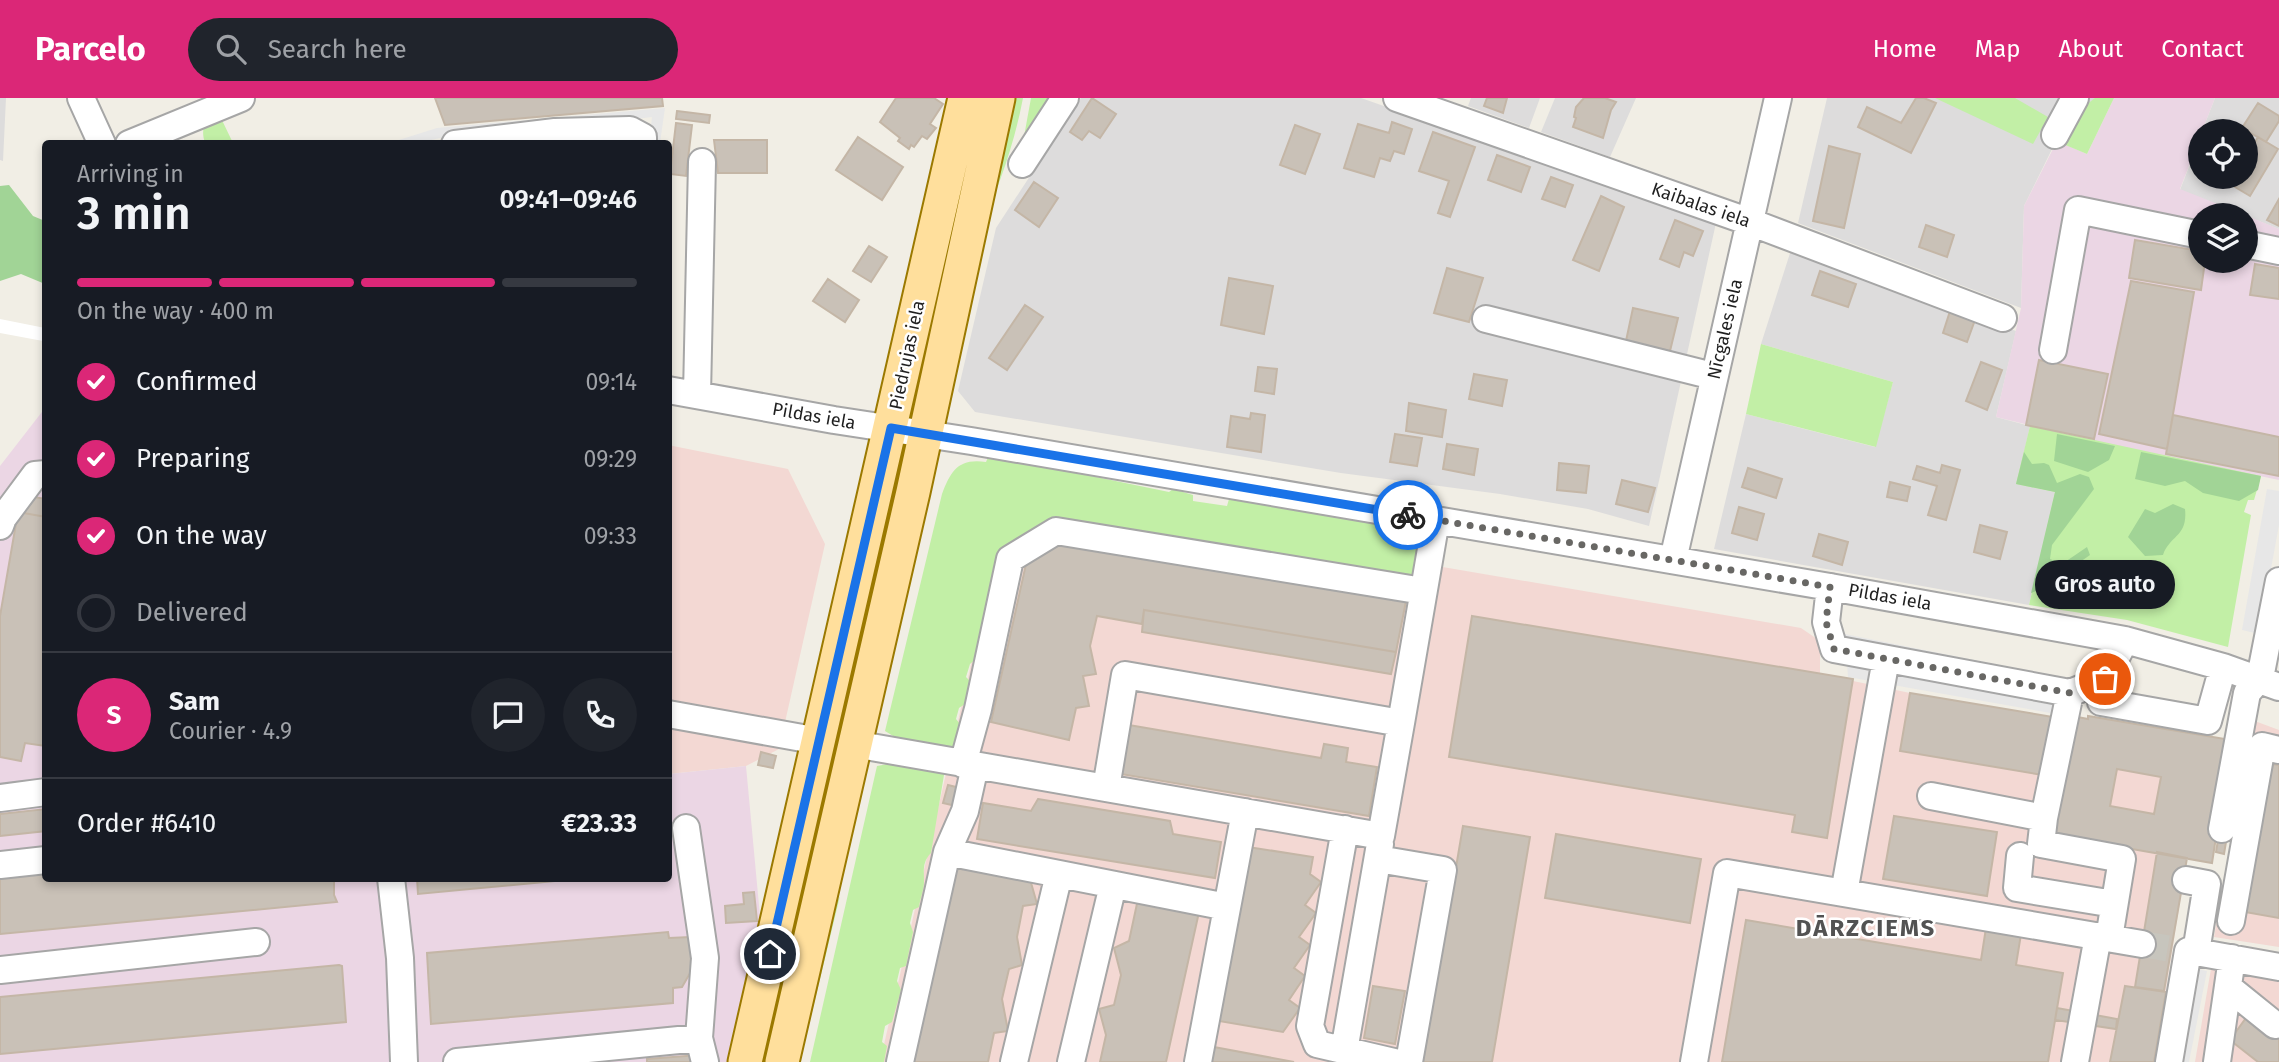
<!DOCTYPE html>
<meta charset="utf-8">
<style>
body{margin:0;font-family:"Fira Sans",sans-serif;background:#20242c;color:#f1f3f6;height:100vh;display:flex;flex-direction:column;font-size:26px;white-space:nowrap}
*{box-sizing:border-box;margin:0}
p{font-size:23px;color:#9ea1a6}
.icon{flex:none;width:38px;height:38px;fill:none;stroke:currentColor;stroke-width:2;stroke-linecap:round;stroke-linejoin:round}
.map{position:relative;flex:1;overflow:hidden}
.drawer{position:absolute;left:42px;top:42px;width:630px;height:742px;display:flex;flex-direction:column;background:#171b24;border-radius:7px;box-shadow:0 4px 10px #0003}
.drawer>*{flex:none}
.controls{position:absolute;left:2188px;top:21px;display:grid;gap:14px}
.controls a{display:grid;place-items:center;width:70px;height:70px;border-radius:50%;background:#171b24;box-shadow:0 4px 10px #0003;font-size:35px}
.pin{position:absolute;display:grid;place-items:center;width:60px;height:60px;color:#fff;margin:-30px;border:4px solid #fff;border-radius:50%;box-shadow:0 2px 7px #0007}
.courier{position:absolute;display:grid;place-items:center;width:70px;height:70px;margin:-35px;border:5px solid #1a73e8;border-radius:50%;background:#fff;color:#222;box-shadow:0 2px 9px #0007}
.bubble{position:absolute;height:49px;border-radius:24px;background:#171b24;box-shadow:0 4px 10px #0003;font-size:23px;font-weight:600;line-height:49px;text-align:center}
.head em{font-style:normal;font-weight:600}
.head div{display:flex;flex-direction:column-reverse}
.head{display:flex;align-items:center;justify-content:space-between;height:119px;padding:0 35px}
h1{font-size:46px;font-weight:600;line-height:52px}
.bar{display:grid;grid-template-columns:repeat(4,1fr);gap:10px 7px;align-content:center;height:84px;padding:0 35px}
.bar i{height:9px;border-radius:5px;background:#363941}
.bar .on{background:#db2777}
.bar p{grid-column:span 4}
.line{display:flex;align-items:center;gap:18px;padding:0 35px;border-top:2px solid #363941}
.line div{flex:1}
.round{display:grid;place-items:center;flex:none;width:74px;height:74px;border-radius:37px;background:#20242c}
ol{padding:0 35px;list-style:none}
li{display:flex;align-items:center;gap:21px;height:77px}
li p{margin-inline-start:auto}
li .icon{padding:7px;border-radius:50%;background:#db2777;color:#fff;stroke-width:4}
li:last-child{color:#9ea1a6}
li i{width:38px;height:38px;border:4px solid #363941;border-radius:50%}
header{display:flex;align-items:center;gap:42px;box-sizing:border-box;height:98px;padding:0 35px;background:#db2777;color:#fff}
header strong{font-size:33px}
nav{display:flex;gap:38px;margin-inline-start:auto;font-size:24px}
.search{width:490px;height:63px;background:#20242c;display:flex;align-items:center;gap:18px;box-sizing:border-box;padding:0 24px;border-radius:38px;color:#9ea1a6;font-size:26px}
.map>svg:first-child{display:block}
.residential{fill:#dddcdc}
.commercial{fill:#f3d8d3}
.industrial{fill:#ebd6e4}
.grass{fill:#c2efa6}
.forest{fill:#a1d496}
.parking{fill:#e7e7e7}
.pier{fill:#fff}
.building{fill:#c9c1b7;stroke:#c4b6a6;stroke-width:2;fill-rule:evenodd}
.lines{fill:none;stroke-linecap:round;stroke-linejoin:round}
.minor-tunnel{stroke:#c7c5bd;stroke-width:26;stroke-dasharray:26 13;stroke-linecap:butt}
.minor-casing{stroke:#a6a6a6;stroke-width:30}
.major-casing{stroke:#9b7900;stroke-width:37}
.minor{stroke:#fff;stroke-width:26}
.major{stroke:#ffdf9c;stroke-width:33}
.done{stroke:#686764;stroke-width:7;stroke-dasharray:0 12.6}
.route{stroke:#1a73e8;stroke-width:9}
.labels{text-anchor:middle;stroke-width:5;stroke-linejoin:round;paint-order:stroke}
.street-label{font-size:18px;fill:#1f1f1f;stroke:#fff}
.district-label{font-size:24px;font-weight:bold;letter-spacing:2px;fill:#525252;stroke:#fff}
</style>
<header>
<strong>Parcelo</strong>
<div class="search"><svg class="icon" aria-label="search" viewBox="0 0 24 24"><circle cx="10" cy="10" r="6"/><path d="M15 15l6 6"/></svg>Search here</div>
<nav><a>Home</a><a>Map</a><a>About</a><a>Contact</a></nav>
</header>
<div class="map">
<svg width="2279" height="964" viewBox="0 0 2279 964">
<rect width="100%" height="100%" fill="#f1eee5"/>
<path class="residential" d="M0,0H6L3,63L0,62Z
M1081,0H1361L1716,125L1649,428L1588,411L1500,396L1341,375L975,314L958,293L996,130Z
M1471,0H1540L1529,30L1468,8Z
M1555,0H1636L1610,59L1541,34Z
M1827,0H2114L2056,43L2024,108L2021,210L1798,125Z
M2215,0H2279V131L2180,92L2200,40V79H2245V33H2202Z
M1791,152L2016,233L1996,319L2030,328L2017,386L2055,394L2029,507L1714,451L1746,316L1875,349L1893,284L1761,246Z"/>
<path class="commercial" d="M668,347L788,371L825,446L779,651L746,668L669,676Z
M1061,404L1801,530L1820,543V576L1910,595L2053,619L2072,618L2087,621L2088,618L2231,642L2212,765L2187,761L2154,964H880L997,453Z
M2252,622L2279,632V849L2214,839Z
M2212,865L2279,877V964H2195Z"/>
<path class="industrial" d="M2114,0H2215L2202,33H2200V40L2180,91L2245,117H2200V163H2245V117L2279,131V382L2115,348L1996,319L2021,210L2024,108L2057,43L2087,56Z
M45,310L46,780H668L669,676L746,668L760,818L730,964H0V368Z"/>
<path class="grass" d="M1009,0H1023C1014,48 997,93 978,138Z
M1031,0H1057L1023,44Z
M1935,0H2015L2048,19L2033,46Z
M2095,0H2114L2087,56L2063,46L2081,11Z
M219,16L233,45H205C200,29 205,24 219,16Z
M1761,246L1893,284L1876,349L1746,316Z
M2030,328L2261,378L2254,402H2248L2244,414L2251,417L2228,549L2127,522L2029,507L2055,394L2016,386Z
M989,357L1169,394L1173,391L1193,397V403L1227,408L1229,401L1241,400L1398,427C1422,441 1420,451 1418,477L1411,481L1057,420L1000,456L977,560L970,566L966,579L971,584L965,606L959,610L956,621L961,627L954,657L898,641L885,633L942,396C951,372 959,360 986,364Z
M864,505L856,584L769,961L756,959Z
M888,666L945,671L931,755C922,764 924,773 924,784C924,792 920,801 919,809L913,812L910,825L913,834L906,868L900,870L897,883L901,892L892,924L885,928L882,944L887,948L884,964H810L877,668Z
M840,798L800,964H790L824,830Z"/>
<path class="forest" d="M9,87L33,118L45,123V186L21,176L0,183V88Z
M2057,336L2115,348L2109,362L2088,374L2054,363Z
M2024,354L2032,366L2044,365L2049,367L2057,385L2080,376L2089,379L2094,391L2052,447L2050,461L2062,466L2087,449L2090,457L2070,471L2074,481L2086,483L2093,492L2100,486V477L2117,466L2125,467L2117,492L2105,511C2085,500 2053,486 2031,495L2055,394L2016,386Z
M2141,354L2261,378L2258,392L2239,403L2203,395L2185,383L2165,388L2135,381Z
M2173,406L2185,411C2188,439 2170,437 2163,457L2145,458L2128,439L2145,411L2155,415Z"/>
<path class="parking" d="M665,10L660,45H649L652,19L563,30L440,40L418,45L386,46L437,30Z
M2267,391L2279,393V427L2259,536L2242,532Z
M1845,536L2068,581L2062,617L1848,579Z
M2192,870L2207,873L2189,964H2175Z"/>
<path class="pier" d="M0,221L45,230L43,243L0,235Z"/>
<path class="building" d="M435,0H662L663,8L445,27Z
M896,0H934L943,6L930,26L936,30L927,41L922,38L914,49L911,47L909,51L898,43L900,40L880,24Z
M1092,0L1116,16L1100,40L1089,33L1082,42L1070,34Z
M1487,0H1507L1503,15L1484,8Z
M1584,0H1605L1616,4L1611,12L1603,40L1573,29L1576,20L1574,19L1576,9Z
M1916,0H1924L1936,5L1911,55L1858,29L1867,9L1901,25Z
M2258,5L2279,18V23L2266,44L2242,30Z
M677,13L710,17L709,25L676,21Z
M1392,24L1412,31L1404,56L1394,53L1390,63L1380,60L1374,79L1344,70L1358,26L1389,35Z
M676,25L692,27L686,78L670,76Z
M1295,27L1320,36L1305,76L1280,67Z
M1433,34L1475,49L1450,119L1438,115L1449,83L1419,73Z
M858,39L903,69L882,102L836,72Z
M2258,39L2278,51L2250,98L2230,86L2235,79H2245V61Z
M714,42H767V75H718Z
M1829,48L1860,56L1844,130L1813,123Z
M1497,57L1530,69L1521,94L1488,82Z
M1551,79L1573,87L1565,109L1542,101Z
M1034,84L1058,100L1039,129L1015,112Z
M1601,98L1624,109L1599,173L1573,162Z
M2279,101V128L2267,122Z
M1675,122L1703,133L1693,158L1684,154L1679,169L1660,161Z
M1926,127L1954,137L1947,159L1919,149Z
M2135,142L2200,153V163H2205L2201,192L2129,180Z
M869,148L887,159L871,184L853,173Z
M2255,166L2279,170V201L2250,197Z
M1447,170L1483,180L1469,224L1434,215Z
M1820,173L1856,186L1848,209L1812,197Z
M1229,180L1273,188L1264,236L1221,227Z
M828,181L859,202L845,224L813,203Z
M2131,183L2194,194L2167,351L2099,336Z
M1025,207L1043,219L1007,272L989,260Z
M1633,210L1678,220L1670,253L1626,243Z
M1951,210L1976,219L1967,244L1943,235Z
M2039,262L2108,276L2094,341L2026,327Z
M1981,264L2002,272L1987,312L1966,303Z
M1258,269L1277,271L1274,296L1255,293Z
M1474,276L1507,282L1502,308L1469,301Z
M1409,305L1446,312L1442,339L1406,333Z
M1251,315L1265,317L1261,354L1227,349L1231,318L1250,321Z
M2173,317L2279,339V378L2166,356Z
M1395,336L1422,340L1417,368L1390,364Z
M1447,346L1478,351L1474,377L1443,371Z
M1559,365L1589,368L1586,395L1557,392Z
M1942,367L1960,372L1946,422L1928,417L1937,388L1913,381L1917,368L1940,375Z
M1748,370L1782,381L1776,400L1742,389Z
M1622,382L1655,390L1648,414L1616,406Z
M1890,384L1910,389L1907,403L1887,399Z
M22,397L46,401V419L18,414Z
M1739,409L1764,416L1757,442L1732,435Z
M18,414L46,419V648L25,645L21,663L0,659V518Z
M1980,427L2007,434L2000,461L1974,454Z
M1819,436L1848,444L1842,467L1813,458Z
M1058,445L1406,503L1396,554L1144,512L1142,526L1097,518L1090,548L1096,576L1083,578L1089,608L1076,610L1069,642L991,624L1026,466Z
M1144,512L1396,554L1391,576L1142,534Z
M1472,518L1853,581L1827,740L1792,734L1795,717L1449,659Z
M1910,595L2053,619L2043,677L1900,653Z
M2072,618L2088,621V618L2231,642L2212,765L2052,737ZM2117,671L2161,679L2154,716L2110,708Z
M1123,626L1321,660L1324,646L1348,650L1346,664L1377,669L1369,718L1115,675Z
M761,654L776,658L773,670L758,667Z
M2272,666L2279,667V820L2245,814Z
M948,687L960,690L956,708L943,705Z
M1038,701L1170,723L1173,736L1221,744L1215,780L977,741L983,705L1031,713Z
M46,711V733L0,738V716Z
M1894,718L1997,734L1987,798L1883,781Z
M1463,728L1530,739L1492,964H1423Z
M1556,736L1701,761L1690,825L1545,800Z
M2218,742L2226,744L2224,756L2216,754Z
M1248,749L1313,759L1310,776L1321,784L1305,807L1316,815L1299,839L1310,847L1294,870L1305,878L1289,902L1300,910L1283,934L1219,923Z
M2157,754L2187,760L2164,893L2135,889Z
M957,764L1030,781L1037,806L1023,808L1017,839L1022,867L1009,871L1002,901L1008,933L994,935L988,964H911Z
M42,775L46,776V780H334V797L337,804L0,836V779Z
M417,780H586L418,796Z
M754,794L757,823L726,825L725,808L744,806L743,795Z
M1138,801L1199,814L1166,964H1100L1106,937L1099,911L1114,907L1121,877L1114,850L1129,843Z
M1746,822L1981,862L1986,830L2021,836L2016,867L2063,875L2048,964H1722Z
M668,834L669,840L690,839L693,870L682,889L673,890V905L431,926L427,855Z
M339,867L342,868L346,924L0,956V899Z
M1373,888L1405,893L1395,946L1364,940Z
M2125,888L2166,894L2154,964H2110Z
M2057,910L2117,921L2116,931L2055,922Z
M2251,913L2279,934V964H2258L2230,942Z
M1214,949L1294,964H1211Z
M699,957L700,964H647V961Z"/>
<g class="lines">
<path class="minor-tunnel" d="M2142,846L2171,851"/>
<g class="minor-casing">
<path id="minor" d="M81,0L102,46
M1397,0L1750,124L2003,220
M2055,37L2075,0
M129,46L241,0
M455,46L555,34L630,32L643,39V46
M1022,66L1065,0
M2245,146L2279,153
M1486,221L1713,278
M2053,252L2078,112L2200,137
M668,292L834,322L971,343L1830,489L2125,542L2223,569L2279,589
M697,297L702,64
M0,428L3,420L35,377L46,376
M1673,462L1778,0
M1830,489L1826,524L1834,551L2070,595L2105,581L2125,542
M2101,604L2208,623L2223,569
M668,616L819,643
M1401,625L1436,422
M854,646L1381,738L1401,625L1125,577L1106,690
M963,666L978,611L1010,461L1056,433L1423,493
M1931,698L2044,720L2070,595
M0,700L46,694
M2044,720L2041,746L2122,761L2109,840
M686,730L705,860L699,940
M1345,731L1310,928L1317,946L1394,964
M2222,731L2247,595L2260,580L2279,483
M947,754L1227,809
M2020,758L2017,790L2114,806
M1378,761L1443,772L1409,964
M0,767L46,762
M391,780L400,860L404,964
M2186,782L2207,786L2196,854L2279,869
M1844,795L1886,561
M2231,823L2262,648L2279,652
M0,872L256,844
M2228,889L2275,927
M1344,953L1380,746
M457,964L699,940L705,964
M900,964L947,754L965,713L975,668
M1014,964L1059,776
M1071,964L1113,787
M1198,964L1245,714
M1694,964L1727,775L2142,846
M2075,964L2098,838
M2169,964L2188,853
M2217,964L2232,860"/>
</g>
<g class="major-casing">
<path id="major" d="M745,964L965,0
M782,964L913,394L998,0"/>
</g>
<use href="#minor" class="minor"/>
<use href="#major" class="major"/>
</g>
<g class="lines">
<path class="done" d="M1408,417L1830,489L1826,524L1834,551L2070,595L2105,581"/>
<path class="route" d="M770,856L891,330L1408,417"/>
</g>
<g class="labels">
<g class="street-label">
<text transform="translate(1701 107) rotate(19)" y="6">Kaibalas iela</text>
<text transform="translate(1725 231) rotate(-77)" y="6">Nīcgales iela</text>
<text transform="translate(907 257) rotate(-78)" y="6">Piedrujas iela</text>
<text transform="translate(814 318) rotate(10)" y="6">Pildas iela</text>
<text transform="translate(1890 499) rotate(10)" y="6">Pildas iela</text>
</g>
<g class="district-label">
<text x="1866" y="838">DĀRZCIEMS</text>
</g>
</g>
</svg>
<div class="controls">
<a><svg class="icon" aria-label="locate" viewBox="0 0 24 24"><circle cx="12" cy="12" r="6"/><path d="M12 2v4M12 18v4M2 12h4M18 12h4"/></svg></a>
<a><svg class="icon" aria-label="layers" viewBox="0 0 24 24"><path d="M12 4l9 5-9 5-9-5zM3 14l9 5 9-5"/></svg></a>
</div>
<div class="pin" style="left:2105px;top:581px;background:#ea580c"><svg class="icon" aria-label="bag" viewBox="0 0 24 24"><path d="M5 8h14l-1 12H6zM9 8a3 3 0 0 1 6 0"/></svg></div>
<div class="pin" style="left:770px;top:856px;background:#1f2937"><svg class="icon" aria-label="home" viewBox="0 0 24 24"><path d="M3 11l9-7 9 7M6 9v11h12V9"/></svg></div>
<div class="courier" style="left:1408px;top:417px"><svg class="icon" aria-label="bike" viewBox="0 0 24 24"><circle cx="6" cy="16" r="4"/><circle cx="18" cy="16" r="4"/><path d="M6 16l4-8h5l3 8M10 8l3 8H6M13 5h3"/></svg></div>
<div class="bubble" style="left:2035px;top:462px;width:140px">Gros auto</div>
<section class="drawer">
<div class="head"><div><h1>3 min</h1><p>Arriving in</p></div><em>09:41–09:46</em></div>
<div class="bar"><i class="on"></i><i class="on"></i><i class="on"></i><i></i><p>On the way · 400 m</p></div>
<ol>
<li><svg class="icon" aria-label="check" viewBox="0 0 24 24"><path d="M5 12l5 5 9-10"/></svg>Confirmed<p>09:14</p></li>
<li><svg class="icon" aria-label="check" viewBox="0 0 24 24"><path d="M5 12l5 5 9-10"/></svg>Preparing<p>09:29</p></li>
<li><svg class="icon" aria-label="check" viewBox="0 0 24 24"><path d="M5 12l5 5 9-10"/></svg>On the way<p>09:33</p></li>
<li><i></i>Delivered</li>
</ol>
<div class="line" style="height:126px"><b class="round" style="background:#db2777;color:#fff">S</b><div><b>Sam</b><p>Courier · 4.9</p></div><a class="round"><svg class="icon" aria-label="chat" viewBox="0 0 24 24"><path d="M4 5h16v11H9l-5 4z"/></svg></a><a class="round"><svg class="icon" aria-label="phone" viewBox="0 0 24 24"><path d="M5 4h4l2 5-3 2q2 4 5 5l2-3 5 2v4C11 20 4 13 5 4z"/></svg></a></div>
<div class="line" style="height:91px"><div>Order #6410</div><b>€23.33</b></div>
</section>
</div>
